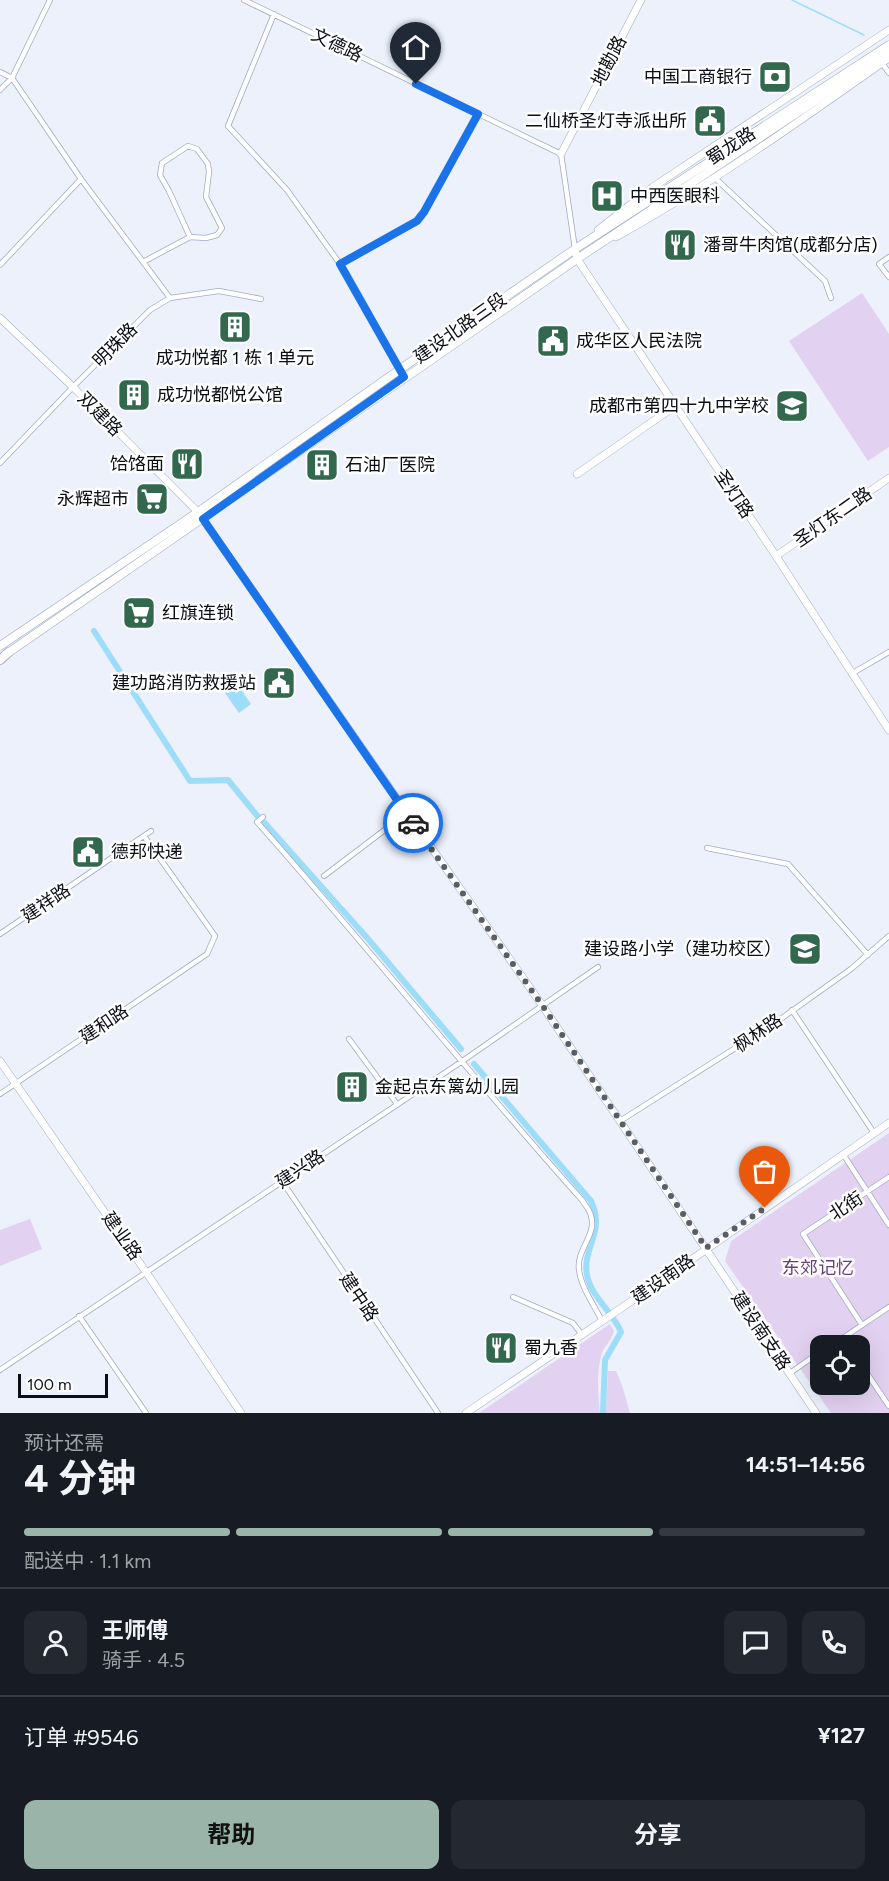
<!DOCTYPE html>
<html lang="zh">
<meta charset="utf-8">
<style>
body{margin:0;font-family:Figtree,"Noto Sans SC",sans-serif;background:#242831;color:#f1f3f6;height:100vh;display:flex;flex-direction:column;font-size:22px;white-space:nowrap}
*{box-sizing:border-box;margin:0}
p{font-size:20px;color:#9ea1a6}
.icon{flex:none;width:33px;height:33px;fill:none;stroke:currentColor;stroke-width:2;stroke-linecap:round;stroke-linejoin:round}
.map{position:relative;height:1413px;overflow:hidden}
.drawer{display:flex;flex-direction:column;background:#171b24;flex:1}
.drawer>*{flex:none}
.buttons{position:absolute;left:810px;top:1335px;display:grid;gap:12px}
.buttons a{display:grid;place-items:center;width:60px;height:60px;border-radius:12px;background:#171b24;box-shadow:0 6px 24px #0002;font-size:30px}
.scale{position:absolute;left:18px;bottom:15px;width:90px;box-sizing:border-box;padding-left:6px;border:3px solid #0b0e17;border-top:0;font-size:16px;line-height:21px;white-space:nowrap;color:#0b0e17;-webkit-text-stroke:4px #fefefe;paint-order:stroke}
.pin{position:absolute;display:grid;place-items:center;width:51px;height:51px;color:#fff;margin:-62px -26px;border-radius:50% 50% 50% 0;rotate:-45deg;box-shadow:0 0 6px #0007}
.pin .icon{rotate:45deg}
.courier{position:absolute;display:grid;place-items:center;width:60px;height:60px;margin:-30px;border:4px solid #1a73e8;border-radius:50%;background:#fff;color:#222;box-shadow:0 2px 8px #0007}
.head em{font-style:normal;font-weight:700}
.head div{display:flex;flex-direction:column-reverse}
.head{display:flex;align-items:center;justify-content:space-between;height:102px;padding:0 24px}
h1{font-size:39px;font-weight:700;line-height:45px}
.bar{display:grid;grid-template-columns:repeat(4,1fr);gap:9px 6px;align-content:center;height:72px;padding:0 24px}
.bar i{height:8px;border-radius:4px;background:#363941}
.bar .on{background:#9bb4aa}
.bar p{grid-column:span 4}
.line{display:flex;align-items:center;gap:15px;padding:0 24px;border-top:2px solid #363941}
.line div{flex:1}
.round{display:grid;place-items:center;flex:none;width:63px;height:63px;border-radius:12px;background:#242831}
.cta{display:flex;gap:12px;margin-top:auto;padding:12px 24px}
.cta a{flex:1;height:69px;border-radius:12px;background:#9bb4aa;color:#111;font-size:24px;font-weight:700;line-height:69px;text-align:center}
.cta a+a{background:#242831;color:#f1f3f6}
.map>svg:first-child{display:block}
.green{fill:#e3d1f1;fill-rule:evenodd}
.water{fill:#9eddf7}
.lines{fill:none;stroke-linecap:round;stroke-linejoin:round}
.stream{stroke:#9eddf7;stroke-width:1.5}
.canal{stroke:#9eddf7;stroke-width:6}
.street-casing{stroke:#a0aac4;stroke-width:6}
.secondary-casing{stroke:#a0aac4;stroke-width:8}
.primary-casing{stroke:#a0aac4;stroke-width:9}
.highway-casing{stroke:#a0aac4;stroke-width:10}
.street{stroke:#fff;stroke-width:4.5}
.secondary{stroke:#fff;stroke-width:7}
.primary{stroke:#fff;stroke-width:8}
.highway{stroke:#fff;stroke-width:8}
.done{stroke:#5a5d67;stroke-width:6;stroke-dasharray:0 10.8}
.route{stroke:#1a73e8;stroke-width:8}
.labels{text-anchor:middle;stroke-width:5;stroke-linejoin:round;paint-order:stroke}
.street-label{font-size:18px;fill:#0b0e17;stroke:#fefefe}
.poi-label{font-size:18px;fill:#0b0e17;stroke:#fefefe;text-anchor:start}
.park-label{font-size:18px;fill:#65407c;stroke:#fefefe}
</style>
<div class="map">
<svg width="889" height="1413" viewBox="0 0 889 1413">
<rect width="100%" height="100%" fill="#ecf1fc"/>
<path class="green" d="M862,293L889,334V447L868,461L789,341Z
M889,1133V1413H831L725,1261L731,1241ZM820,1346H860V1384H820Z
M30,1219L42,1249L0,1266V1230Z
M610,1324L614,1331C612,1340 606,1344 603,1351C596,1367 598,1396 600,1413H479Z
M608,1371H616L622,1385L630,1413H606Z"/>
<path class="water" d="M237,684L251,704L239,713L225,693Z"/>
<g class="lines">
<path class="stream" d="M792,0L864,35"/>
<path class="canal" d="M94,631L190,781L228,780L259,818
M263,821L369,940L461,1049
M474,1064L591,1201C606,1232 582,1247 587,1275C591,1297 613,1312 621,1332L605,1360L603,1413"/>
<g class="street-casing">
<path id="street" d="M244,0L561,154L575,249
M274,14L228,126L287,190L340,264L404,377
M882,63L889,73
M0,72L12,78L81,179L170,298
M0,90L12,78L50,0
M188,146L197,149L208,164L209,172L206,197L222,228L217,235L206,238L190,237L169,191L160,175L162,163Z
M715,178L825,281L831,298
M889,257L879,264L889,277
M143,262L190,237
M340,264L417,221L425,212L478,114
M0,265L81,179
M0,463L73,387L150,310L170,298L219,291L261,299
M851,674L889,652
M263,817L257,822C367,946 471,1076 582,1200C585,1205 590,1210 591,1216C597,1235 576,1250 579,1270C581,1287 594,1305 602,1321
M707,848L788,864L868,955
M324,876L407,813
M0,934L151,831
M792,1010L874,1133
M349,1039L397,1104
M0,1094L207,954L215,936L144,836
M620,1121L775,1023L851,969L889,936
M843,1154L889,1225
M282,1181L438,1413
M513,1297L573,1323L582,1335
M79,1316L146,1413
M862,1325L803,1234L889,1177
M842,1338L848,1346
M831,1346L889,1307
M860,1363L889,1406
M0,1370L461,1062L598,967
M790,1373L820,1352"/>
</g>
<g class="secondary-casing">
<path id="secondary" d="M561,154L641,0
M598,230L653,187L889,30
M616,237C711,184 800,121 889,58
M578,247L575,249L577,259L776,556L889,730
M0,318L73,387L198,512L407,813L542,1005L816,1413
M577,474L675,406
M776,556L889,478
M0,1061L146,1272L241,1413
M466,1413L620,1309L889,1123"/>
</g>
<g class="primary-casing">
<path id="primary" d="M0,646L198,512L399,370L575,249L889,45
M5,655L577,259L889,52"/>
</g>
<g class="highway-casing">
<path id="highway" d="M0,660L9,652"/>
</g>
<use href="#street" class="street"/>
<use href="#secondary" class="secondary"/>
<use href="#primary" class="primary"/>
<use href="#highway" class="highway"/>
</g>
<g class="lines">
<path class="done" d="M413,823L542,1005L706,1248L765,1208"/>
<path class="route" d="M413,823L203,519L404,377L340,264L417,221L424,212L478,114L416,84"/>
</g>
<defs>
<g id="bank-square" transform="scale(1.725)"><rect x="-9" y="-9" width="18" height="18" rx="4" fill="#32684e" stroke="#fefefe"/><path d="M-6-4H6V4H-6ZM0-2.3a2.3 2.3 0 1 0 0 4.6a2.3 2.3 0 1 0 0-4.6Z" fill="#fff"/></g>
<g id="civic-square" transform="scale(1.725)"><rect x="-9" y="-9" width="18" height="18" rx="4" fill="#32684e" stroke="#fefefe"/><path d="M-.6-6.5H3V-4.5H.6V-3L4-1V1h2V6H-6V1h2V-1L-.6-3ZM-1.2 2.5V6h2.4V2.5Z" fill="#fff"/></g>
<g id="hospital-square" transform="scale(1.725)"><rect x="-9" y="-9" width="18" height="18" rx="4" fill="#32684e" stroke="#fefefe"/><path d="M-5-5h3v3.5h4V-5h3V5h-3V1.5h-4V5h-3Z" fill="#fff"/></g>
<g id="restaurant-square" transform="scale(1.725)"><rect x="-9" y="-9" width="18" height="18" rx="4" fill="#32684e" stroke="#fefefe"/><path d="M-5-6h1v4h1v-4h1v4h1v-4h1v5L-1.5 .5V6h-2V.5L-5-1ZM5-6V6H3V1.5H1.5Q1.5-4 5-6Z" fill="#fff"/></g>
<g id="building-square" transform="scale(1.725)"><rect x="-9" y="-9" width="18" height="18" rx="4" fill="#32684e" stroke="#fefefe"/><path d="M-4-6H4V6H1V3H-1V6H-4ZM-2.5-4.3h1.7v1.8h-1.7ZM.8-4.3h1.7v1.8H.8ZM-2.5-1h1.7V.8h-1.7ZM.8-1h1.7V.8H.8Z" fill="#fff"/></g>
<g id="school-square" transform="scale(1.725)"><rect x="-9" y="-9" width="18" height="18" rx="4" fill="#32684e" stroke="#fefefe"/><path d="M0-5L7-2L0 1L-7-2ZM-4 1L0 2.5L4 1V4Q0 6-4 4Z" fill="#fff"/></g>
<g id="supermarket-square" transform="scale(1.725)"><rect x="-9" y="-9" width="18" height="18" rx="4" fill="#32684e" stroke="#fefefe"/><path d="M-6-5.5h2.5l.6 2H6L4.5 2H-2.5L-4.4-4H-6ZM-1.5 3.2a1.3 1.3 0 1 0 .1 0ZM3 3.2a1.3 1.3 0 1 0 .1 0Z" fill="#fff"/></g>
</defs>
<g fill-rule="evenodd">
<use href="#bank-square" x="775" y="77"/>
<use href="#civic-square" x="710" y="121"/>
<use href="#hospital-square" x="607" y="196"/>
<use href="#restaurant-square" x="680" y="245"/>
<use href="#building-square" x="235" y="327"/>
<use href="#civic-square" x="553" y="341"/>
<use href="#building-square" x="134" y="395"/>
<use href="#school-square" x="792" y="406"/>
<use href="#restaurant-square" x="187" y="464"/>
<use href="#building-square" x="322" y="465"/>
<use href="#supermarket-square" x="152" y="499"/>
<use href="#supermarket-square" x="139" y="613"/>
<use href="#civic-square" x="279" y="683"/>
<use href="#civic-square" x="88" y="852"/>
<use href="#school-square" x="805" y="949"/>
<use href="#building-square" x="352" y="1087"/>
<use href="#restaurant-square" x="501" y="1348"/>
</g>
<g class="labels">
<g class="street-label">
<text transform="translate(337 45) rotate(26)" y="6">文德路</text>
<text transform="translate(609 61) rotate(-63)" y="6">地勘路</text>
<text transform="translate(731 146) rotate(-33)" y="6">蜀龙路</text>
<text transform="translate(460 328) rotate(-35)" y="6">建设北路三段</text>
<text transform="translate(115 345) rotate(-45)" y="6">明珠路</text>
<text transform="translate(100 414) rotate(45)" y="6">双建路</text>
<text transform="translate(734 494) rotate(56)" y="6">圣灯路</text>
<text transform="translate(833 517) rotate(-35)" y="6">圣灯东二路</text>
<text transform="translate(46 903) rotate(-34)" y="6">建祥路</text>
<text transform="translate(104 1024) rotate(-34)" y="6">建和路</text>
<text transform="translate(758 1033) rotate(-34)" y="6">枫林路</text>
<text transform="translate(300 1169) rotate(-34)" y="6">建兴路</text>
<text transform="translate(846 1206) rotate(-33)" y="6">北街</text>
<text transform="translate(122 1236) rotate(55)" y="6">建业路</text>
<text transform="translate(663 1279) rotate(-35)" y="6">建设南路</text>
<text transform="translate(359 1297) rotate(56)" y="6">建中路</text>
<text transform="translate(761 1331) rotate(56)" y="6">建设南支路</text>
</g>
<g class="poi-label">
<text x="752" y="83" text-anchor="end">中国工商银行</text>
<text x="687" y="127" text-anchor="end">二仙桥圣灯寺派出所</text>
<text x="630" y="202">中西医眼科</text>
<text x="703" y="251">潘哥牛肉馆(成都分店)</text>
<text x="576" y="347">成华区人民法院</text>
<text x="235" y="364" text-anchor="middle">成功悦都 1 栋 1 单元</text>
<text x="157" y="401">成功悦都悦公馆</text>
<text x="769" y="412" text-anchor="end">成都市第四十九中学校</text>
<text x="164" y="470" text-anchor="end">饸饹面</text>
<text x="345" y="471">石油厂医院</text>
<text x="129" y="505" text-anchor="end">永辉超市</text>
<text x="162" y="619">红旗连锁</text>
<text x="256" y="689" text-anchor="end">建功路消防救援站</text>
<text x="111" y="858">德邦快递</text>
<text x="782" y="955" text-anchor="end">建设路小学（建功校区）</text>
<text x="375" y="1093">金起点东篱幼儿园</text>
<text x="524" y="1354">蜀九香</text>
</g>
<g class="park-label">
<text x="818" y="1274">东郊记忆</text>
</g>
</g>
</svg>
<div class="buttons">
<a><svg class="icon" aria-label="locate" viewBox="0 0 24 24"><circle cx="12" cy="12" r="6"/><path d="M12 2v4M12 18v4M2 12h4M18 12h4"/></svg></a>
</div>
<div class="scale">100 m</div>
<div class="pin" style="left:765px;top:1208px;background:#ea580c"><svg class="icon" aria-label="bag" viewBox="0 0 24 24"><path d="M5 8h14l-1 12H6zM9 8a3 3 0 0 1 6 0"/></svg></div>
<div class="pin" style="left:416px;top:84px;background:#1f2937"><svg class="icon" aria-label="home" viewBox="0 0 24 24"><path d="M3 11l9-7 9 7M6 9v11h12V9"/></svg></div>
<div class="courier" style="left:413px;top:823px"><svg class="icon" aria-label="car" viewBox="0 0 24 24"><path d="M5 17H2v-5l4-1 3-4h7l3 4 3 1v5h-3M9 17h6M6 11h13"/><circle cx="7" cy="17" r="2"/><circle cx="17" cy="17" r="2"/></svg></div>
</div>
<section class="drawer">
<div class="head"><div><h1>4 分钟</h1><p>预计还需</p></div><em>14:51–14:56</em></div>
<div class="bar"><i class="on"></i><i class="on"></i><i class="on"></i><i></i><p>配送中 · 1.1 km</p></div>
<div class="line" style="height:108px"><a class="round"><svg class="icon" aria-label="person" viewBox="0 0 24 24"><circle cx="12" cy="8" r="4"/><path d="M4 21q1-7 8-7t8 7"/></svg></a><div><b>王师傅</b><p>骑手 · 4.5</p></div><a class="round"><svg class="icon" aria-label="chat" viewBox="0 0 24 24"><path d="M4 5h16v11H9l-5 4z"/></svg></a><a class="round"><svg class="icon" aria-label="phone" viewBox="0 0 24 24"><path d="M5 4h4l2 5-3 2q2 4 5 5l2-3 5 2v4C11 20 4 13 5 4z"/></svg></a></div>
<div class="line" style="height:78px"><div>订单 #9546</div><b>¥127</b></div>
<div class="cta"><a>帮助</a><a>分享</a></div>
</section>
